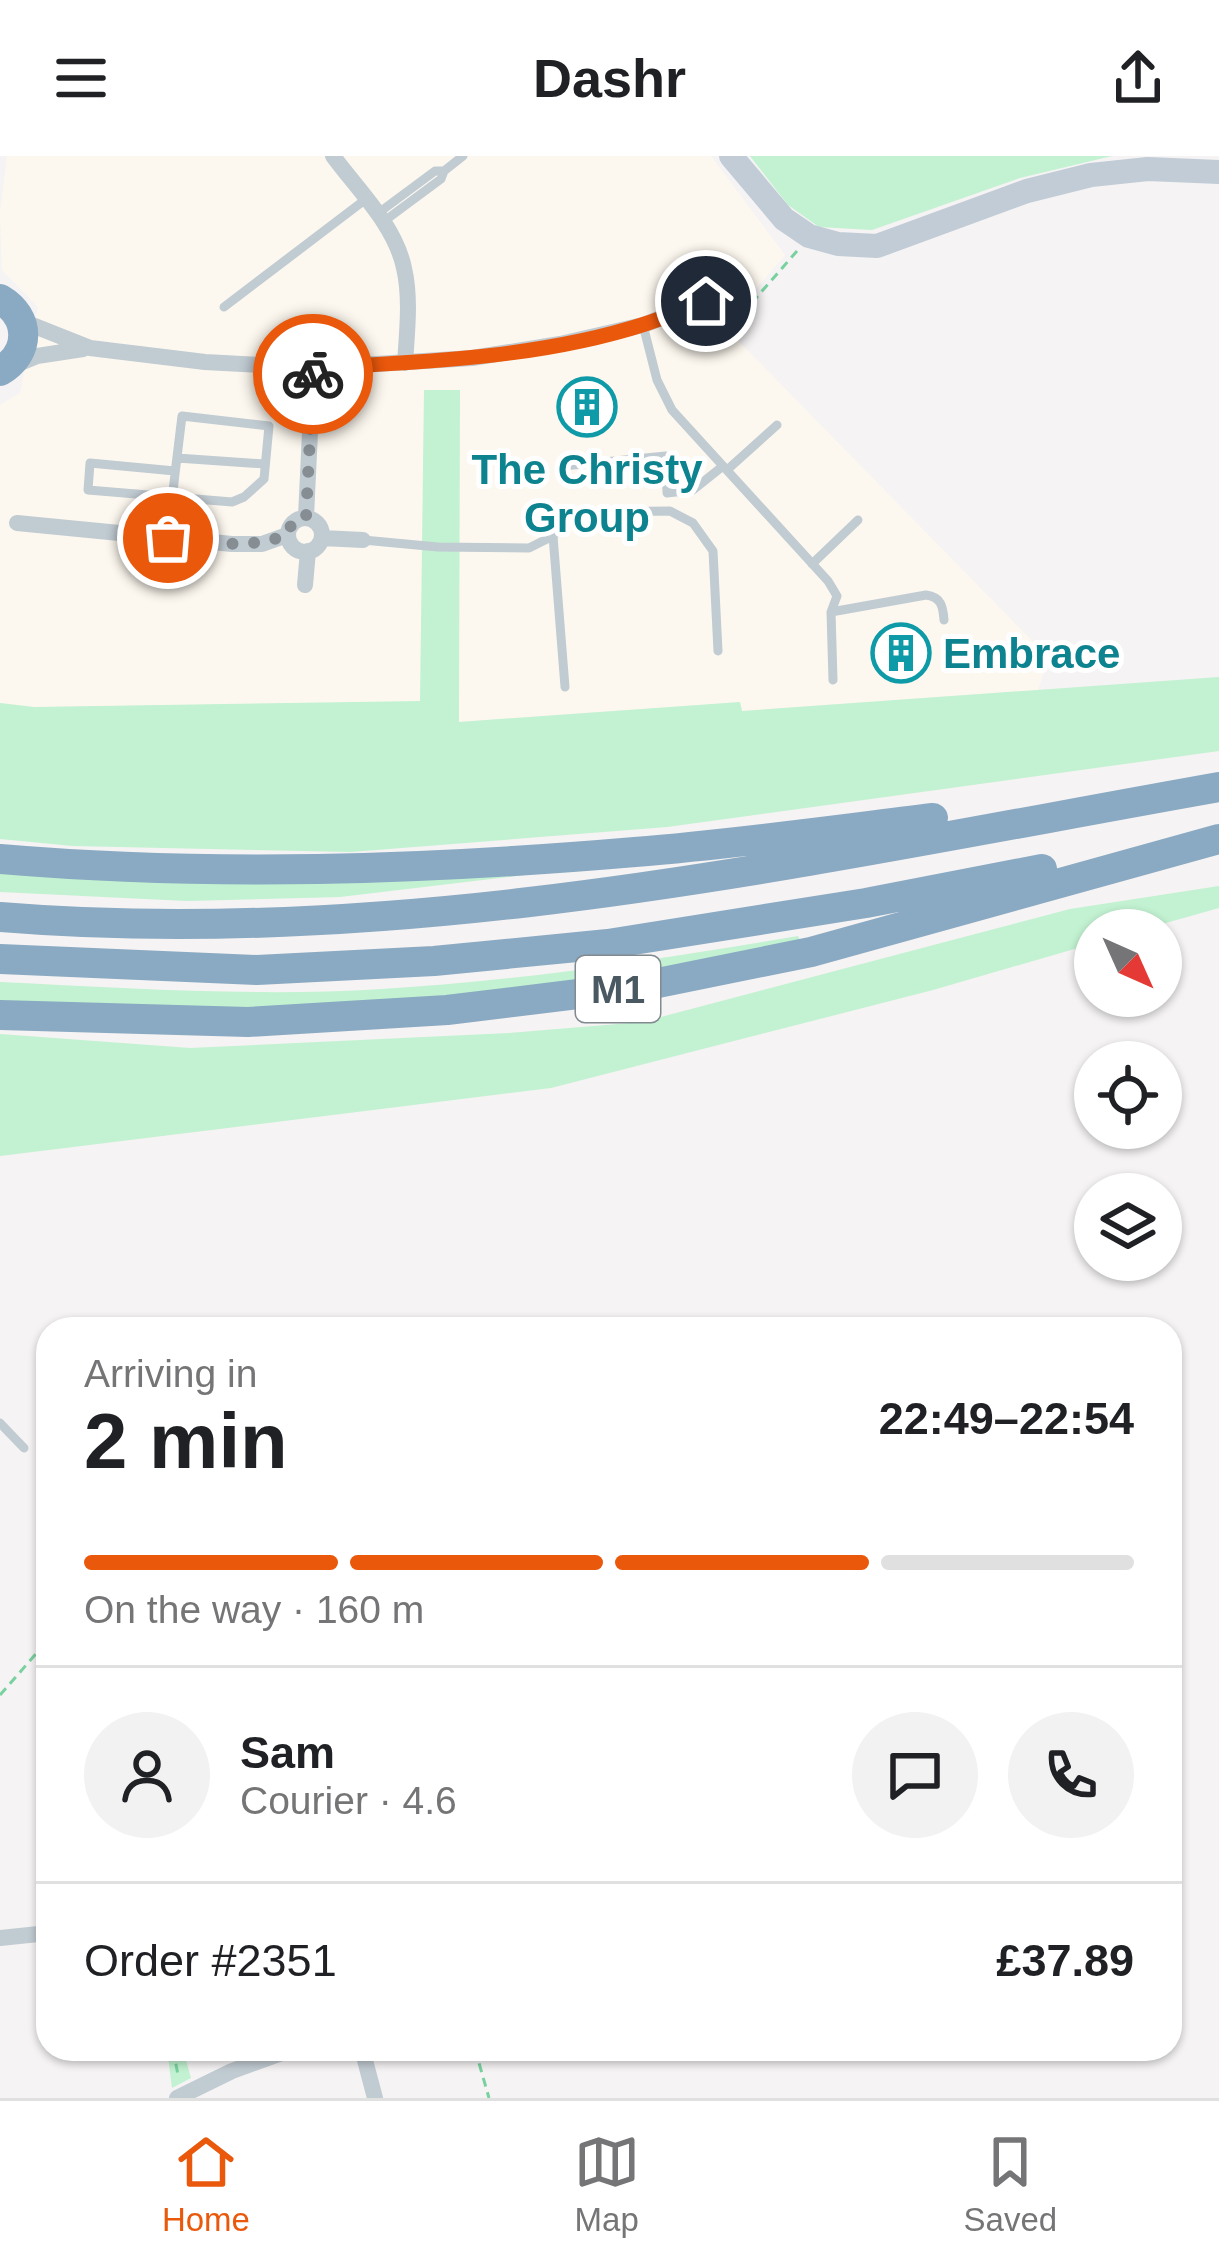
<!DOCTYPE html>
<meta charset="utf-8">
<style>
body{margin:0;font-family:Arial,sans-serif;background:#f2f2f2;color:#202124;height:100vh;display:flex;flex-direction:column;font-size:45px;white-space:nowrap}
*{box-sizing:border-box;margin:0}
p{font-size:39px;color:#757577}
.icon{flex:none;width:66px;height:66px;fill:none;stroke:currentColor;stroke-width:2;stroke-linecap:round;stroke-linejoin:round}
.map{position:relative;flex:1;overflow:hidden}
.panel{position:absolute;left:36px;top:1161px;width:1146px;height:744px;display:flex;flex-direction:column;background:#fff;border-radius:36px;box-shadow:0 3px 9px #0004}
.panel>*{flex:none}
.needle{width:78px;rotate:135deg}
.controls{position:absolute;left:1074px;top:753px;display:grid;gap:24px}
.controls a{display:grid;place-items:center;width:108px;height:108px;border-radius:50%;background:#fff;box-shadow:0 3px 9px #0004;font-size:60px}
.pin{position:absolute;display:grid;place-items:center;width:102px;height:102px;color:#fff;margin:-51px;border:6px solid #fff;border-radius:50%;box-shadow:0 3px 12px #0007}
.courier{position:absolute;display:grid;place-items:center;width:120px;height:120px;margin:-60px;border:9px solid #ea580c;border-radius:50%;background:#fff;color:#222;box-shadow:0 3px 15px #0007}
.headline em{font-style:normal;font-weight:600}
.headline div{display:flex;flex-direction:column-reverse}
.headline{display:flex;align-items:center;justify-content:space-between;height:204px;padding:0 48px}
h1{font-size:78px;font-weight:600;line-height:90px}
.bar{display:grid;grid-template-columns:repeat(4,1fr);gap:18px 12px;align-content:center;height:144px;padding:0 48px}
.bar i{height:15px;border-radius:9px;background:#e0e0e0}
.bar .on{background:#ea580c}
.bar p{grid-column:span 4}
.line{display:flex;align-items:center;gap:30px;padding:0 48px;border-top:3px solid #e0e0e0}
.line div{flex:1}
.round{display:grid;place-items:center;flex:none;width:126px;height:126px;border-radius:63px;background:#f2f2f2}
header{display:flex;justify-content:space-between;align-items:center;height:156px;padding:0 48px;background:#fff;font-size:54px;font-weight:600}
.menu{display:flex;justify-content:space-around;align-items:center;height:168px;border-top:3px solid #e0e0e0;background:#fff;font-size:33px;color:#757577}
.menu a{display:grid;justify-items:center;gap:6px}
.menu .on{color:#ea580c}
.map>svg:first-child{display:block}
.commercial{fill:#fdf8ef}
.green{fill:#c2f2d1}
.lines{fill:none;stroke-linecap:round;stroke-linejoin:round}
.path{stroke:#79d1a0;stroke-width:3;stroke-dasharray:9 6;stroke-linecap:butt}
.lane{stroke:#c1cbd2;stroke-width:9}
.street{stroke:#c1cbd2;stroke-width:16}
.secondary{stroke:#c1ccd6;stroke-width:24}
.highway{stroke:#8aa9c2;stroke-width:30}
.done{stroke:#868e94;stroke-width:12;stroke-dasharray:0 21.6}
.route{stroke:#ea580c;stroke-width:15}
.labels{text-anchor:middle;stroke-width:10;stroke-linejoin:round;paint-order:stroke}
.shield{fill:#fff;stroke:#808a90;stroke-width:3}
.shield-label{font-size:39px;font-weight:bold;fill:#4a5861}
.culture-label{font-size:42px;font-weight:bold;fill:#0d838f;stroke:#fff}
</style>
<header><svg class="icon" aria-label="menu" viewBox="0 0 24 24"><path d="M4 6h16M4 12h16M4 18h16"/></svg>Dashr<svg class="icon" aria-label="share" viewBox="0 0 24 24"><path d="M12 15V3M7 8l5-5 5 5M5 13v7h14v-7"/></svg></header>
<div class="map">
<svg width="1219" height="1942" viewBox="0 0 1219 1942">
<rect width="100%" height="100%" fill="#f5f3f3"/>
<path class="commercial" d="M7,0H711L785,99L756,133L707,145L712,158L1048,501L1038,534L742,555L740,546L458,566L459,234L424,235L421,546L34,551L0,547V249L20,237L38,151L2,114L0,57Z"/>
<path class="green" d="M750,0H1112L1020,22L872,74L819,71L788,49Z
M424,234H460L459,566L740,546L742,555L1219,521V595L667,671L351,696L73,690L0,683V547L34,551L420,545Z
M618,708L340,741L187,745L0,736V713Z
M1219,730V752L1141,774H1095V787L933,834L551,932L0,1000V878L190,892L509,877L642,866L1070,753Z
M798,780L801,786L700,807L450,844L238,855L0,847V826C127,832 255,841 382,833C522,825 660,803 798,780Z
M167,1893H183L191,1922L172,1932Z"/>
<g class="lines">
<path class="path" d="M722,155L756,142L797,95
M0,1539L48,1484
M173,1893L178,1919
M475,1893L489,1942"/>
<path class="lane" d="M377,58L435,15H444
M383,66L441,23L444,15L463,0
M224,151L366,43
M643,169L657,224L672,254L828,425L837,440L831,456L833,524
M177,302L265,308
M563,310L666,300L667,337L693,334L723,310
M727,314L777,269
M553,380L565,531
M168,381C172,341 177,301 182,260L269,270L264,323L244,341L232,346L88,334L90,307L175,315
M363,384L438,391L529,392L553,380L577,356L670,355L693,367L713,395L718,495
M812,408L858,364
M831,456L926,439C941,441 943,450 944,464
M0,1267L24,1292"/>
<path class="street" d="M333,0C358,34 395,69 404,112C411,142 407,176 405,207
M22,165L90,192L205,206L313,212L472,202L560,188L643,169L706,145
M15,209L37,200L83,193
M306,361L313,212
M288 379a17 17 0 1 1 34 0a17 17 0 1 1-34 0Z
M17,367L232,388H262L287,379
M322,382L363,384
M305,429L308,395
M0,1782L48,1777
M362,1893L375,1942
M177,1942L232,1915L293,1893"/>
<path class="secondary" d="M731,0L784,63L809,80L838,88L877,90L1027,35L1091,19L1148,13L1219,16"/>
<path class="highway" d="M0,143C31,161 31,197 0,215
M0,703C211,721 424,714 635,696C735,688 834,674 933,662
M0,761C410,795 818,702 1219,631
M0,803L257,814L434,805L608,788L866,747L1042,713
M0,859L248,866L447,854L643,830L811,796L1219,683"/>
</g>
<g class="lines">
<path class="done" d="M168,382C211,386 246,394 287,379L292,367L306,362L313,218"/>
<path class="route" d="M313,218V212C423,206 540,202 645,168C666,161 686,153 706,145"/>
</g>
<defs>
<g id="building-ring" transform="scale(3)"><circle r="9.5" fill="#fff" stroke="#0f9aa8" stroke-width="1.5"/><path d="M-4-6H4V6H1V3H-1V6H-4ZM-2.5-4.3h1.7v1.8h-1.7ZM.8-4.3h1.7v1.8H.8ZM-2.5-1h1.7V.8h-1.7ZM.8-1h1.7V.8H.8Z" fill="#0f9aa8"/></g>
</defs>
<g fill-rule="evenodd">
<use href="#building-ring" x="587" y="251"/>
<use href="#building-ring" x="901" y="497"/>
</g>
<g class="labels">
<rect class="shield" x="576" y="800" width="84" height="66" rx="9"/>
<g class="shield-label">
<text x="618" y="847">M1</text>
</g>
<g class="culture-label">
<text x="587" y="328">The Christy<tspan x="587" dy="48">Group</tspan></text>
<text x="943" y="512" text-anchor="start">Embrace</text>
</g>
</g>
</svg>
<div class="controls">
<a><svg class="needle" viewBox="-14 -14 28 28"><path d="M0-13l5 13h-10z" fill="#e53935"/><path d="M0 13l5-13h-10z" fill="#757577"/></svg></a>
<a><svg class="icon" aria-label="locate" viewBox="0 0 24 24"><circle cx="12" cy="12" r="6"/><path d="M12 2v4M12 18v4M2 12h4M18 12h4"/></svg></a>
<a><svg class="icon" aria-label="layers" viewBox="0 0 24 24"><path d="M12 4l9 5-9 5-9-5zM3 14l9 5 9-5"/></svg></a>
</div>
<div class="pin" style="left:168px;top:382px;background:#ea580c"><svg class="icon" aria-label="bag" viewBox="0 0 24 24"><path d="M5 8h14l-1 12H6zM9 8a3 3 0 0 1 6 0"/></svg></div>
<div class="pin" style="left:706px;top:145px;background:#1f2937"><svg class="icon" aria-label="home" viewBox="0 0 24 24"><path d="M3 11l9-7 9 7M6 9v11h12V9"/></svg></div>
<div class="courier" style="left:313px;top:218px"><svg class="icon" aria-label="bike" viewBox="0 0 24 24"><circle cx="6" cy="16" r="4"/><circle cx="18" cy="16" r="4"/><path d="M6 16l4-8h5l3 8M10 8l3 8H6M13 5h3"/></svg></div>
<section class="panel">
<div class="headline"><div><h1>2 min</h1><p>Arriving in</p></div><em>22:49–22:54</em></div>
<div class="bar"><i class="on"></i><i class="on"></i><i class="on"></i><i></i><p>On the way · 160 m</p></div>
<div class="line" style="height:216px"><a class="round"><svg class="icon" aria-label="person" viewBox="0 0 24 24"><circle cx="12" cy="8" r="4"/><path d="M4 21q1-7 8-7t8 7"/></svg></a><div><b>Sam</b><p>Courier · 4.6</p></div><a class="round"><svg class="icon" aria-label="chat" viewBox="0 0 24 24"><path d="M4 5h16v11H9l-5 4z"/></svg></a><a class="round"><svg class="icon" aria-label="phone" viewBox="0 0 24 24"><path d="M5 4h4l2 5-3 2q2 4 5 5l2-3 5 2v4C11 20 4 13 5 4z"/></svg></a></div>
<div class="line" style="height:156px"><div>Order #2351</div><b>£37.89</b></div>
</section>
</div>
<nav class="menu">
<a class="on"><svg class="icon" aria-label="home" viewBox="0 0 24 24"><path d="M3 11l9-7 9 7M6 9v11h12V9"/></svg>Home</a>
<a><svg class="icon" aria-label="map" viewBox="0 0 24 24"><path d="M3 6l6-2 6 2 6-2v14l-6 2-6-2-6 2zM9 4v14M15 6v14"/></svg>Map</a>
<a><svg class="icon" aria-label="saved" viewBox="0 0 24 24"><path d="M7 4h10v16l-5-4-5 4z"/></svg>Saved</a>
</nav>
